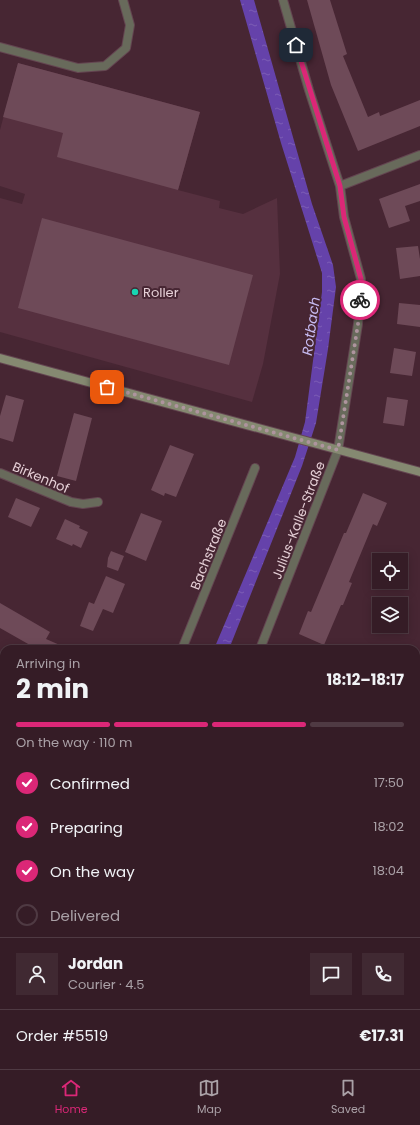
<!DOCTYPE html>
<meta charset="utf-8">
<style>
body{margin:0;font-family:Poppins,sans-serif;background:#402932;color:#f1f3f6;height:100vh;display:flex;flex-direction:column;font-size:15px;white-space:nowrap}
*{box-sizing:border-box;margin:0}
p{font-size:13px;color:#aaa1a7}
.icon{flex:none;width:22px;height:22px;fill:none;stroke:currentColor;stroke-width:2;stroke-linecap:round;stroke-linejoin:round}
.map{position:relative;flex:1;overflow:hidden}
.details{position:absolute;left:0px;top:645px;width:420px;height:424px;display:flex;flex-direction:column;background:#351c26;border-radius:12px 12px 0 0;box-shadow:0 2px 10px #0003,0 0 0 1px #4f3a43}
.details>*{flex:none}
.controls{position:absolute;left:372px;top:553px;display:grid;gap:8px}
.controls a{display:grid;place-items:center;width:36px;height:36px;border-radius:0px;background:#351c26;box-shadow:0 2px 10px #0003,0 0 0 1px #4f3a43;font-size:20px}
.pin{position:absolute;display:grid;place-items:center;width:34px;height:34px;color:#fff;margin:-17px;border-radius:8px;box-shadow:0 2px 6px #0006}
.courier{position:absolute;display:grid;place-items:center;width:40px;height:40px;margin:-20px;border:3px solid #db2777;border-radius:50%;background:#fff;color:#222;box-shadow:0 1px 5px #0007}
.summary em{font-style:normal;font-weight:700}
.summary div{display:flex;flex-direction:column-reverse}
.summary{display:flex;align-items:center;justify-content:space-between;height:68px;padding:0 16px}
h1{font-size:26px;font-weight:700;line-height:30px}
.bar{display:grid;grid-template-columns:repeat(4,1fr);gap:6px 4px;align-content:center;height:48px;padding:0 16px}
.bar i{height:5px;border-radius:3px;background:#4f3a43}
.bar .current{background:#db2777}
.bar p{grid-column:span 4}
.line{display:flex;align-items:center;gap:10px;padding:0 16px;border-top:1px solid #4f3a43}
.line div{flex:1}
.round{display:grid;place-items:center;flex:none;width:42px;height:42px;border-radius:0px;background:#402932}
ol{padding:0 16px;list-style:none}
li{display:flex;align-items:center;gap:12px;height:44px}
li p{margin-inline-start:auto}
li .icon{padding:4px;border-radius:50%;background:#db2777;color:#fff;stroke-width:4}
li:last-child{color:#aaa1a7}
li i{width:22px;height:22px;border:2px solid #4f3a43;border-radius:50%}
.menu{display:flex;justify-content:space-around;align-items:center;height:56px;border-top:1px solid #4f3a43;background:#351c26;font-size:11px;color:#aaa1a7}
.menu a{display:grid;justify-items:center;gap:2px}
.menu .current{color:#db2777}
.map>svg:first-child{display:block}
.built{fill:#56303f}
.park{fill:url(#park-crowns)}
.water{fill:url(#water-ripples)}
.lines{fill:none;stroke-linecap:round;stroke-linejoin:round}
.stream{stroke:#6542aa;stroke-width:5}
.building{fill:#6e4a58}
.street-casing{stroke:#644551;stroke-width:10}
.secondary-casing{stroke:#644551;stroke-width:10}
.street{stroke:#686a5b;stroke-width:8}
.secondary{stroke:#858971;stroke-width:8}
.done{stroke:#ae949e;stroke-width:4;stroke-dasharray:0 7.2}
.route{stroke:#db2777;stroke-width:5}
.poi-dot{fill:#18d5b2;stroke:#472633;stroke-width:1.5}
.labels{text-anchor:middle;stroke-width:4;stroke-linejoin:round;paint-order:stroke}
.poi-label{font-size:13px;fill:#e6d0d7;stroke:#472633;text-anchor:start}
.street-label{font-size:13px;fill:#e6d0d7;stroke:#472633}
.water-label{font-size:14px;font-style:italic;fill:#c7bbf1;stroke:#472633}
</style>
<div class="map">
<svg width="420" height="1069" viewBox="0 0 420 1069">
<defs>
<pattern id="park-crowns" width="20" height="18" patternUnits="userSpaceOnUse"><rect width="20" height="18" fill="#79294e"/><path d="M2 6a3 3 0 1 1 6 0M12 15a3 3 0 1 1 6 0" fill="none" stroke="#8c4767"/></pattern>
<pattern id="water-ripples" width="26" height="14" patternUnits="userSpaceOnUse"><rect width="26" height="14" fill="#6542aa"/><path d="M2 4q2-2 4 0t4 0M15 11q2-2 4 0t4 0" fill="none" stroke="#7b5cb5"/></pattern>
</defs>
<rect width="100%" height="100%" fill="#472633"/>
<path class="built" d="M18,63L200,112L178,190L220,201L219,208L243,214L277,198L280,274L263,364L252,402L0,332V198L22,204L25,194L0,186V130Z"/>
<path class="park" d="M416,811H420V1069H244L243,1065H416Z"/>
<path class="water" d="M240,0H254L312,204L333,265L336,287L328,349L316,423L302,466L229,649H214L295,457L305,422L322,292V273L281,143Z"/>
<g class="lines">
<path class="stream" d="M0,927L4,924"/>
</g>
<path class="building" d="M307,0H330L347,54L343,56L368,117L379,112L380,116L420,100V126L358,151L331,85Z
M18,63L200,112L178,190L57,157L63,133L3,117Z
M420,184V201L405,206L410,221L389,228L379,199Z
M42,218L253,275L229,365L18,308Z
M418,246L420,259V276L400,279L396,248Z
M399,303L420,305V327L397,324Z
M394,348L416,352L412,376L390,373Z
M6,395L24,400L13,442L0,438V416Z
M387,397L408,400L404,426L383,423Z
M74,413L92,418L76,481L57,476Z
M170,445L194,454L176,497L165,493L164,496L151,490Z
M363,493L387,503L377,526L373,524L349,582L352,583L343,605H341L324,645L299,634L308,611L311,612L344,533H346Z
M16,498L40,508L31,527L8,517Z
M141,513L162,521L146,561L125,552Z
M65,519L80,526L79,528L88,532L81,548L73,544L72,546L56,539Z
M111,551L124,556L118,571L107,567L108,558Z
M106,576L125,584L113,613L103,609L93,631L80,626L89,602L94,604Z
M0,603L50,632L46,639L69,649H37L0,628Z"/>
<g class="lines">
<g class="street-casing">
<path id="street" d="M0,47L78,68L105,66L126,48L130,25L123,0
M340,186L420,155
M0,473L71,502L83,504L98,502
M182,649L255,468
M260,649L338,450L358,324L361,279L344,217L340,186L309,90L283,0
M0,657L4,659
M416,789H420
M0,877L4,876
M133,1069V1065"/>
</g>
<g class="secondary-casing">
<path id="secondary" d="M0,358L420,472"/>
</g>
<use href="#street" class="street"/>
<use href="#secondary" class="secondary"/>
</g>
<g class="lines">
<path class="done" d="M107,387L338,450L358,324L360,300"/>
<path class="route" d="M296,45L340,186L344,217L361,279L360,300"/>
</g>
<circle class="poi-dot" cx="135" cy="292" r="4"/>
<g class="labels">
<g class="poi-label">
<text x="143" y="297">Roller</text>
</g>
<g class="street-label">
<text transform="translate(41 477) rotate(23)" y="5">Birkenhof</text>
<text transform="translate(298 520) rotate(-69)" y="5">Julius-Kalle-Straße</text>
<text transform="translate(208 554) rotate(-68)" y="5">Bachstraße</text>
</g>
<g class="water-label">
<text transform="translate(311 326) rotate(-82)" y="5">Rotbach</text>
</g>
</g>
</svg>
<div class="controls">
<a><svg class="icon" aria-label="locate" viewBox="0 0 24 24"><circle cx="12" cy="12" r="6"/><path d="M12 2v4M12 18v4M2 12h4M18 12h4"/></svg></a>
<a><svg class="icon" aria-label="layers" viewBox="0 0 24 24"><path d="M12 4l9 5-9 5-9-5zM3 14l9 5 9-5"/></svg></a>
</div>
<div class="pin" style="left:107px;top:387px;background:#ea580c"><svg class="icon" aria-label="bag" viewBox="0 0 24 24"><path d="M5 8h14l-1 12H6zM9 8a3 3 0 0 1 6 0"/></svg></div>
<div class="pin" style="left:296px;top:45px;background:#1f2937"><svg class="icon" aria-label="home" viewBox="0 0 24 24"><path d="M3 11l9-7 9 7M6 9v11h12V9"/></svg></div>
<div class="courier" style="left:360px;top:300px"><svg class="icon" aria-label="bike" viewBox="0 0 24 24"><circle cx="6" cy="16" r="4"/><circle cx="18" cy="16" r="4"/><path d="M6 16l4-8h5l3 8M10 8l3 8H6M13 5h3"/></svg></div>
<section class="details">
<div class="summary"><div><h1>2 min</h1><p>Arriving in</p></div><em>18:12–18:17</em></div>
<div class="bar"><i class="current"></i><i class="current"></i><i class="current"></i><i></i><p>On the way · 110 m</p></div>
<ol>
<li><svg class="icon" aria-label="check" viewBox="0 0 24 24"><path d="M5 12l5 5 9-10"/></svg>Confirmed<p>17:50</p></li>
<li><svg class="icon" aria-label="check" viewBox="0 0 24 24"><path d="M5 12l5 5 9-10"/></svg>Preparing<p>18:02</p></li>
<li><svg class="icon" aria-label="check" viewBox="0 0 24 24"><path d="M5 12l5 5 9-10"/></svg>On the way<p>18:04</p></li>
<li><i></i>Delivered</li>
</ol>
<div class="line" style="height:72px"><a class="round"><svg class="icon" aria-label="person" viewBox="0 0 24 24"><circle cx="12" cy="8" r="4"/><path d="M4 21q1-7 8-7t8 7"/></svg></a><div><b>Jordan</b><p>Courier · 4.5</p></div><a class="round"><svg class="icon" aria-label="chat" viewBox="0 0 24 24"><path d="M4 5h16v11H9l-5 4z"/></svg></a><a class="round"><svg class="icon" aria-label="phone" viewBox="0 0 24 24"><path d="M5 4h4l2 5-3 2q2 4 5 5l2-3 5 2v4C11 20 4 13 5 4z"/></svg></a></div>
<div class="line" style="height:52px"><div>Order #5519</div><b>€17.31</b></div>
</section>
</div>
<nav class="menu">
<a class="current"><svg class="icon" aria-label="home" viewBox="0 0 24 24"><path d="M3 11l9-7 9 7M6 9v11h12V9"/></svg>Home</a>
<a><svg class="icon" aria-label="map" viewBox="0 0 24 24"><path d="M3 6l6-2 6 2 6-2v14l-6 2-6-2-6 2zM9 4v14M15 6v14"/></svg>Map</a>
<a><svg class="icon" aria-label="saved" viewBox="0 0 24 24"><path d="M7 4h10v16l-5-4-5 4z"/></svg>Saved</a>
</nav>
